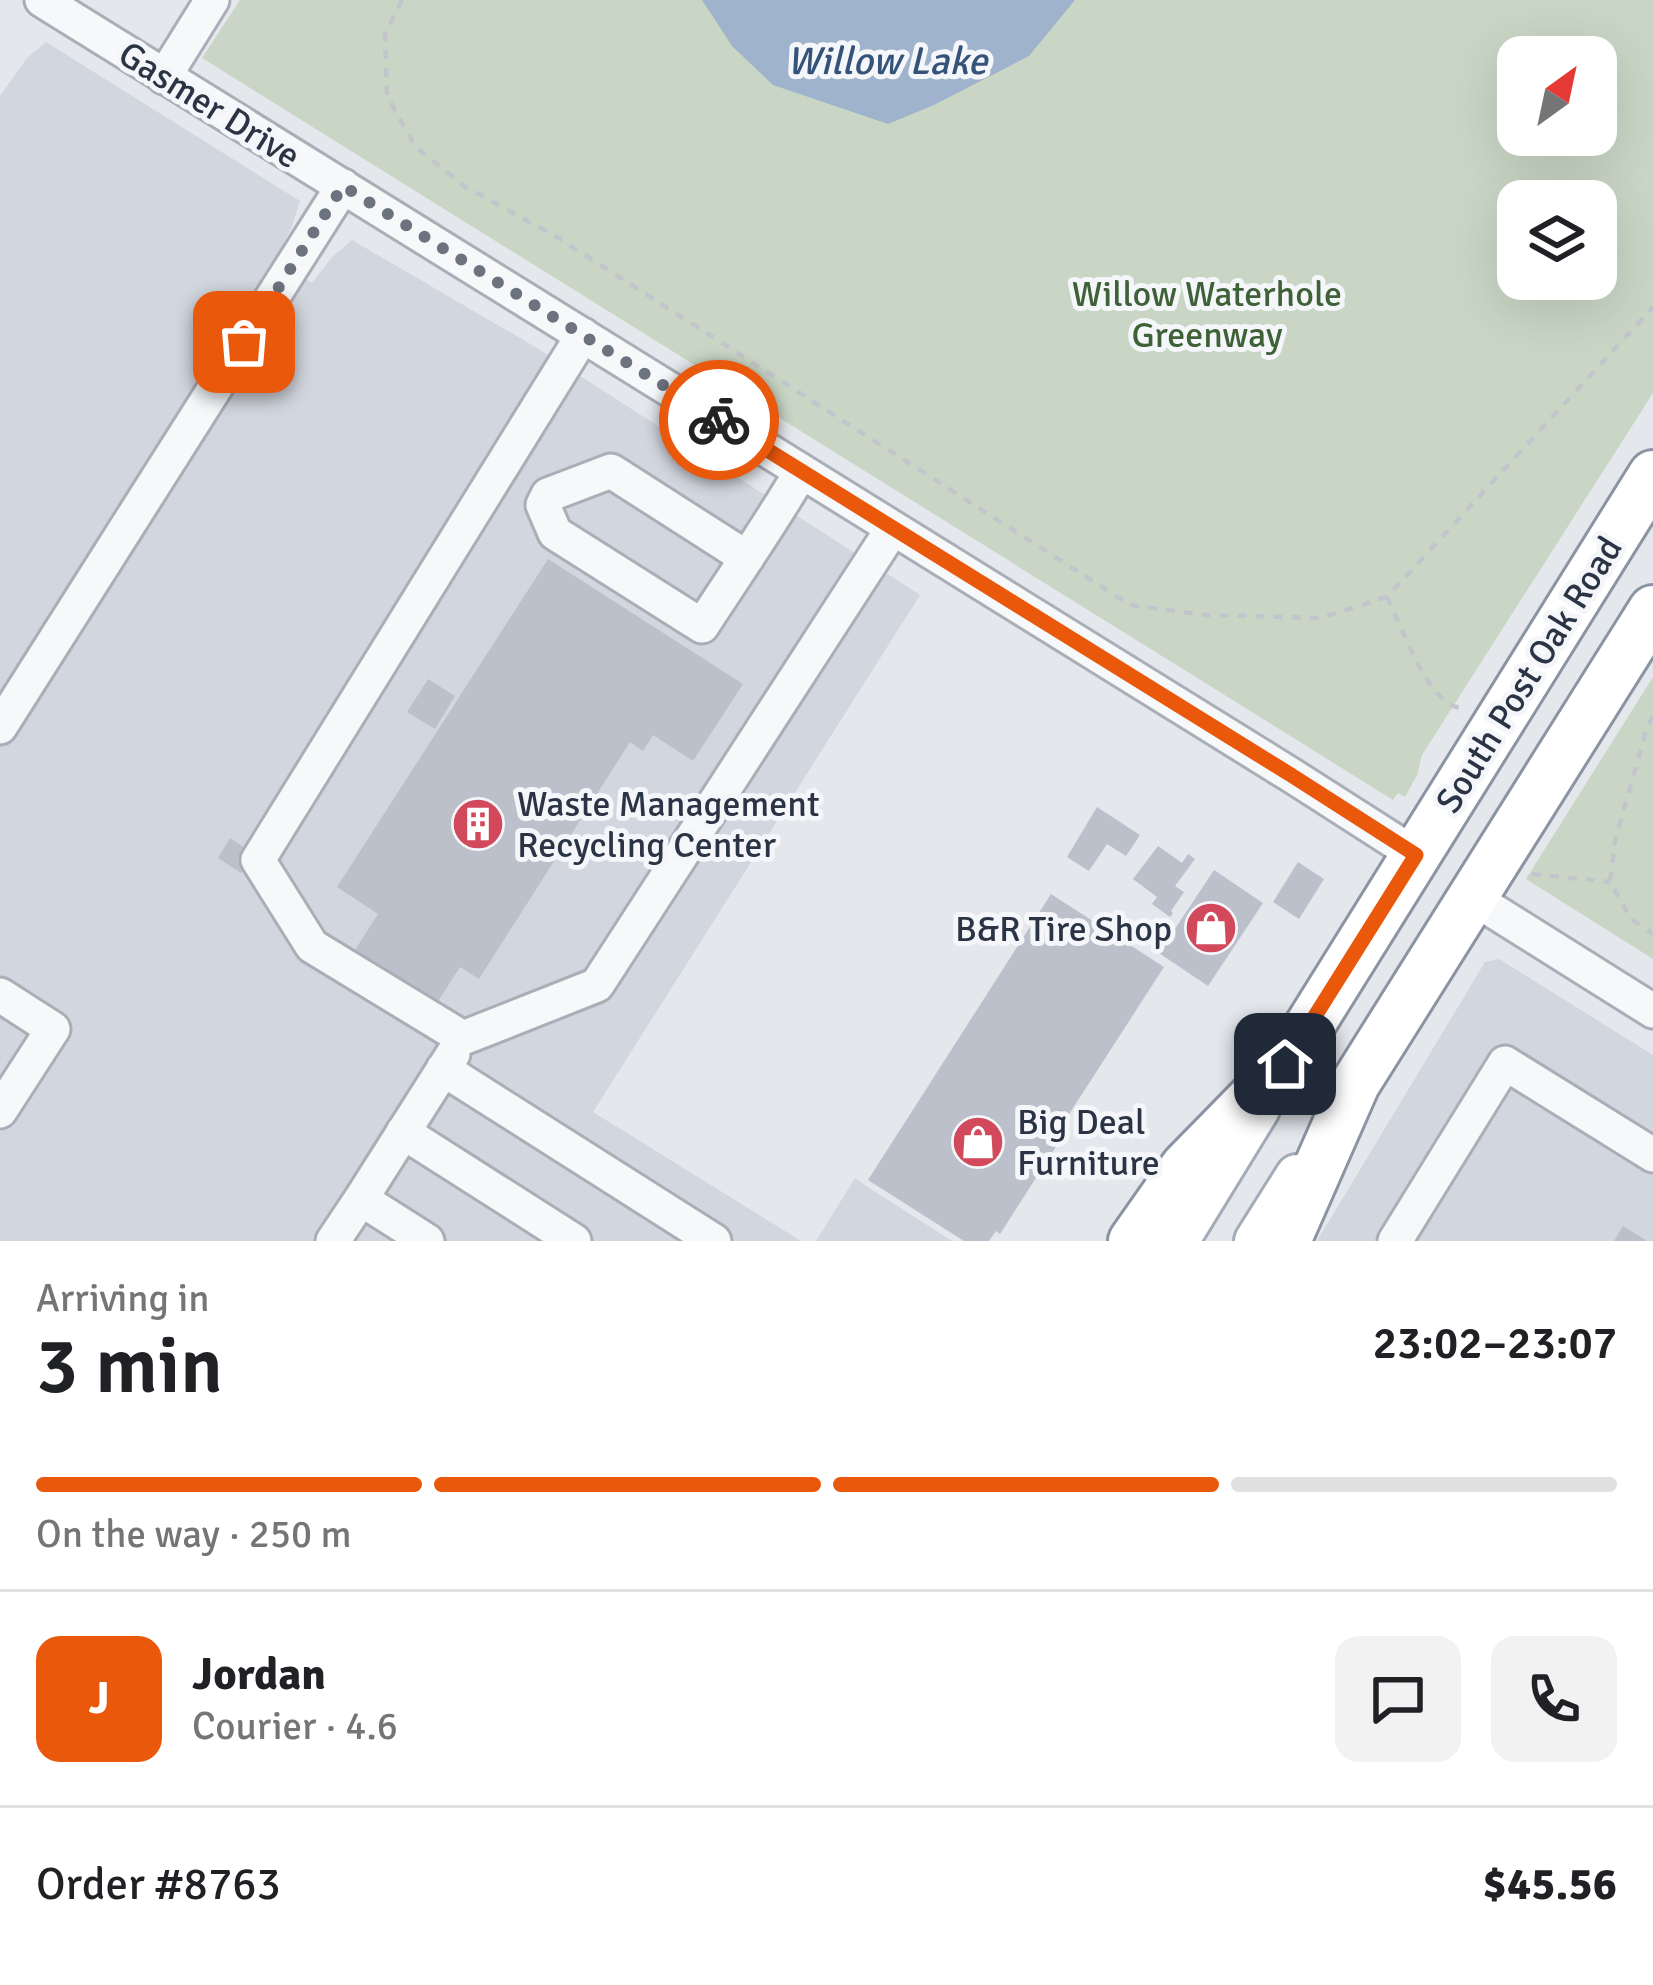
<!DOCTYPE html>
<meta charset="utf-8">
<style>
body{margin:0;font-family:Signika,sans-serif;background:#f2f2f2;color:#202124;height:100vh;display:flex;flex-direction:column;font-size:45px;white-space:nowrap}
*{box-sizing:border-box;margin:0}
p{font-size:39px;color:#757577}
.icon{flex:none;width:66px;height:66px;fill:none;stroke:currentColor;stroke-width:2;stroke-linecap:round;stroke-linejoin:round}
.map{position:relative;height:1241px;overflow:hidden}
.side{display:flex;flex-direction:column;background:#fff;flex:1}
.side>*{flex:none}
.needle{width:78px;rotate:33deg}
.fabs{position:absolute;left:1497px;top:36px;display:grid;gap:24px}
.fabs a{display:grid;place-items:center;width:120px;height:120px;border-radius:24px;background:#fff;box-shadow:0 12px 48px #0002;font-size:60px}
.pin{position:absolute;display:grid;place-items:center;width:102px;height:102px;color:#fff;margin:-51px;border-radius:24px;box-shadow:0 6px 18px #0006}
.courier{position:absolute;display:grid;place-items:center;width:120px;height:120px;margin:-60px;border:9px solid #ea580c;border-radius:50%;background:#fff;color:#222;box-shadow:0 3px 15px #0007}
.headline em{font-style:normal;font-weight:600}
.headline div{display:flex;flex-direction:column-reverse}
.headline{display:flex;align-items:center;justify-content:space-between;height:204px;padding:0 36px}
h1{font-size:78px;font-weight:600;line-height:90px}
.bar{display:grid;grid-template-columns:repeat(4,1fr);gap:18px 12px;align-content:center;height:144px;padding:0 36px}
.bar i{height:15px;border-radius:9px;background:#e0e0e0}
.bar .active{background:#ea580c}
.bar p{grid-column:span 4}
.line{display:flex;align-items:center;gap:30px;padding:0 36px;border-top:3px solid #e0e0e0}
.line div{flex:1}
.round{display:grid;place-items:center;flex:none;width:126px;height:126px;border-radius:24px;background:#f2f2f2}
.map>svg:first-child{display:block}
.built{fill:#d2d6de}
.green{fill:#c9d6c5;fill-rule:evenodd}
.water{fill:#9fb4cc}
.building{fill:#bbc0ca}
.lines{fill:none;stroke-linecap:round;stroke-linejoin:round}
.minor-casing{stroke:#a9aeb7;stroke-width:39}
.major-casing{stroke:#a3abb8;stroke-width:48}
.highway-casing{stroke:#8b94a3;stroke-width:54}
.path{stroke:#c2c5cb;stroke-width:4.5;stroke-dasharray:9 9;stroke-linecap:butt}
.minor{stroke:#f7f8fa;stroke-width:33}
.major{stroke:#fff;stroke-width:42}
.highway{stroke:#fff;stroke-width:48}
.done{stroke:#6c737f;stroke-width:12;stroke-dasharray:0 21.6}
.route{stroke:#ea580c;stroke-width:15}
.labels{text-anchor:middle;stroke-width:10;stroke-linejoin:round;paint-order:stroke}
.street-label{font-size:36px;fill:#2b3445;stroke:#f4f6f9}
.park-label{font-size:36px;fill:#3f6138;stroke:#f4f6f9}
.poi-label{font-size:36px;fill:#2b3445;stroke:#f4f6f9;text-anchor:start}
.water-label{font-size:39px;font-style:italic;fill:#34527a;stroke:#f4f6f9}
</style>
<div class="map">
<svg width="1653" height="1241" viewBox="0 0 1653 1241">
<rect width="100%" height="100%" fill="#e4e7ec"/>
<path class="built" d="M46,42L300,201L291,229L275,259L312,283L332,257L352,240L537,348L920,595L593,1112L801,1241H0V96L27,58Z
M1499,959L1653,1055V1241H1317L1485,962Z
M855,1178L863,1184L952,1241H816Z"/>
<path class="green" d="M240,0H1653V393L1422,755L1417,775L1405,797L1398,793L1393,800L202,58ZM1518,57H1596V135H1518ZM1518,201H1596V279H1518Z
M1653,677V959L1526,879Z"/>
<path class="water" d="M702,0H1075L1029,56L934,105L888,124L773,85L732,46Z"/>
<path class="building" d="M548,559L743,684L693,761L653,735L643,751L630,742L479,979L460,967L435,1006L353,953L378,914L337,887Z
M428,679L455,696L435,729L407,712Z
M1097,807L1140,835L1126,856L1107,844L1089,871L1067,857Z
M230,838L253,853L241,873L218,858Z
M1158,846L1182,863L1188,854L1195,859L1175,886L1184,892L1171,911L1173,913L1170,917L1152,904L1157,897L1133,879Z
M1298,862L1324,879L1299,919L1273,902Z
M1214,870L1263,903L1208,986L1159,953Z
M1051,894L1164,967L1064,1122L1070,1125L1000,1234L996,1231L989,1241H964L868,1180Z
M1623,1226L1647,1241H1614Z"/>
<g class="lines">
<g class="minor-casing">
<path id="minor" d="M42,0L1291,775L1416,855
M164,77L212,0
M583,335L258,860L312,946L463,1038L597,985L893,528
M747,558L611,471L548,495L543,505L555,533L702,626C735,575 770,525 801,472
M0,727L343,186
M1473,898L1653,1011
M0,995L53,1029L0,1111
M443,1069L714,1241
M403,1132L574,1241
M333,1241L361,1199
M427,1241L361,1199L453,1054
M1395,1241L1505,1063L1653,1155"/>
</g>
<g class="major-casing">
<path id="major" d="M1177,1241L1258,1109
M1256,1241L1297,1176"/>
</g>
<g class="highway-casing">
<path id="highway" d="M1133,1241L1185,1167L1285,1065L1653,475
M1286,1241L1355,1084L1653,610"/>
</g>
<path class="path" d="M402,0L385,34L387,96L415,146L464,186L557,237L1130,605L1205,615L1320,618L1387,597L1653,307
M1387,597C1402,626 1426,702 1460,708
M1653,716L1646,731L1615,841L1610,882L1631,919L1653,934
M1532,874L1610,882"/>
<use href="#minor" class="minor"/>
<use href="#major" class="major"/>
<use href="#highway" class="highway"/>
</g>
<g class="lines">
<path class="done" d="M244,342L343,186L719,420"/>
<path class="route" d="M719,420L1291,775L1416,855L1285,1064"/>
</g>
<defs>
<g id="building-disc" transform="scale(2.7)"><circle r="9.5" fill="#d1495b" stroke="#f4f6f9"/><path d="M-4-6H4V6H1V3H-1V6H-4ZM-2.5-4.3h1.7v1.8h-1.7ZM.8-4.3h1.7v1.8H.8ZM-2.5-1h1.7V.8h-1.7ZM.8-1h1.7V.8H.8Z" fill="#fff"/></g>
<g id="shop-disc" transform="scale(2.7)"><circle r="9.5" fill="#d1495b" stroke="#f4f6f9"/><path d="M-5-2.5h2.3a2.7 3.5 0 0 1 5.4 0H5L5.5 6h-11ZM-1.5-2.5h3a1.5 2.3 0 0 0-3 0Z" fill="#fff"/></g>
</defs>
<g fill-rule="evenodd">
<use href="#building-disc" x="478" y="824"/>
<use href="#shop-disc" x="1211" y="928"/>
<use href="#shop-disc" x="978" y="1142"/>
</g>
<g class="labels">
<g class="street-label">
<text transform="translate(210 104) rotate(32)" y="13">Gasmer Drive</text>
<text transform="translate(1528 674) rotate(-58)" y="13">South Post Oak Road</text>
</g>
<g class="park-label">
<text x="1207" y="306">Willow Waterhole<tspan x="1207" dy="41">Greenway</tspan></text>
</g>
<g class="poi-label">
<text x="517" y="816">Waste Management<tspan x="517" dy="41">Recycling Center</tspan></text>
<text x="1172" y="941" text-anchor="end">B&amp;R Tire Shop</text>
<text x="1017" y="1134">Big Deal<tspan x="1017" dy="41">Furniture</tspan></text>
</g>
<g class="water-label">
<text x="887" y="74">Willow Lake</text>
</g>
</g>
</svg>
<div class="fabs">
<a><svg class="needle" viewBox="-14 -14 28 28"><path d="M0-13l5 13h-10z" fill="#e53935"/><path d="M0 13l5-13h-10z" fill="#757577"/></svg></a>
<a><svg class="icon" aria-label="layers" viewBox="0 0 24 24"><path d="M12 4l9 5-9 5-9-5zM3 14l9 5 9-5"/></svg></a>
</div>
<div class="pin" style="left:244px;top:342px;background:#ea580c"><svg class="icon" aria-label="bag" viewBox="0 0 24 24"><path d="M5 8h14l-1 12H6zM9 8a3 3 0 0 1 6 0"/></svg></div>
<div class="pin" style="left:1285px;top:1064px;background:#1f2937"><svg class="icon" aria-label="home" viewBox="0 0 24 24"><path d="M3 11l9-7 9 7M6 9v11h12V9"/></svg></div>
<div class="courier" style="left:719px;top:420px"><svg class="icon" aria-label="bike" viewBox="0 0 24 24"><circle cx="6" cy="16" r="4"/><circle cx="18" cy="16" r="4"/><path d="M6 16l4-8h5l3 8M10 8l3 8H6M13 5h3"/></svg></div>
</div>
<section class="side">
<div class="headline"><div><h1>3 min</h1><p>Arriving in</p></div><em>23:02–23:07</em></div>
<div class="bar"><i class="active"></i><i class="active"></i><i class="active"></i><i></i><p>On the way · 250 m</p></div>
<div class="line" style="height:216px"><b class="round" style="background:#ea580c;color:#fff">J</b><div><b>Jordan</b><p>Courier · 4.6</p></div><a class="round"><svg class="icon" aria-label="chat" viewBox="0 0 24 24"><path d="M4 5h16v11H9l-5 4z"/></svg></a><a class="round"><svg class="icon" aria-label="phone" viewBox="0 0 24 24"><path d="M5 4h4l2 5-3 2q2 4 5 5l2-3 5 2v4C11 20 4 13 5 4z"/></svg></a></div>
<div class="line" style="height:156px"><div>Order #8763</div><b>$45.56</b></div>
</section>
